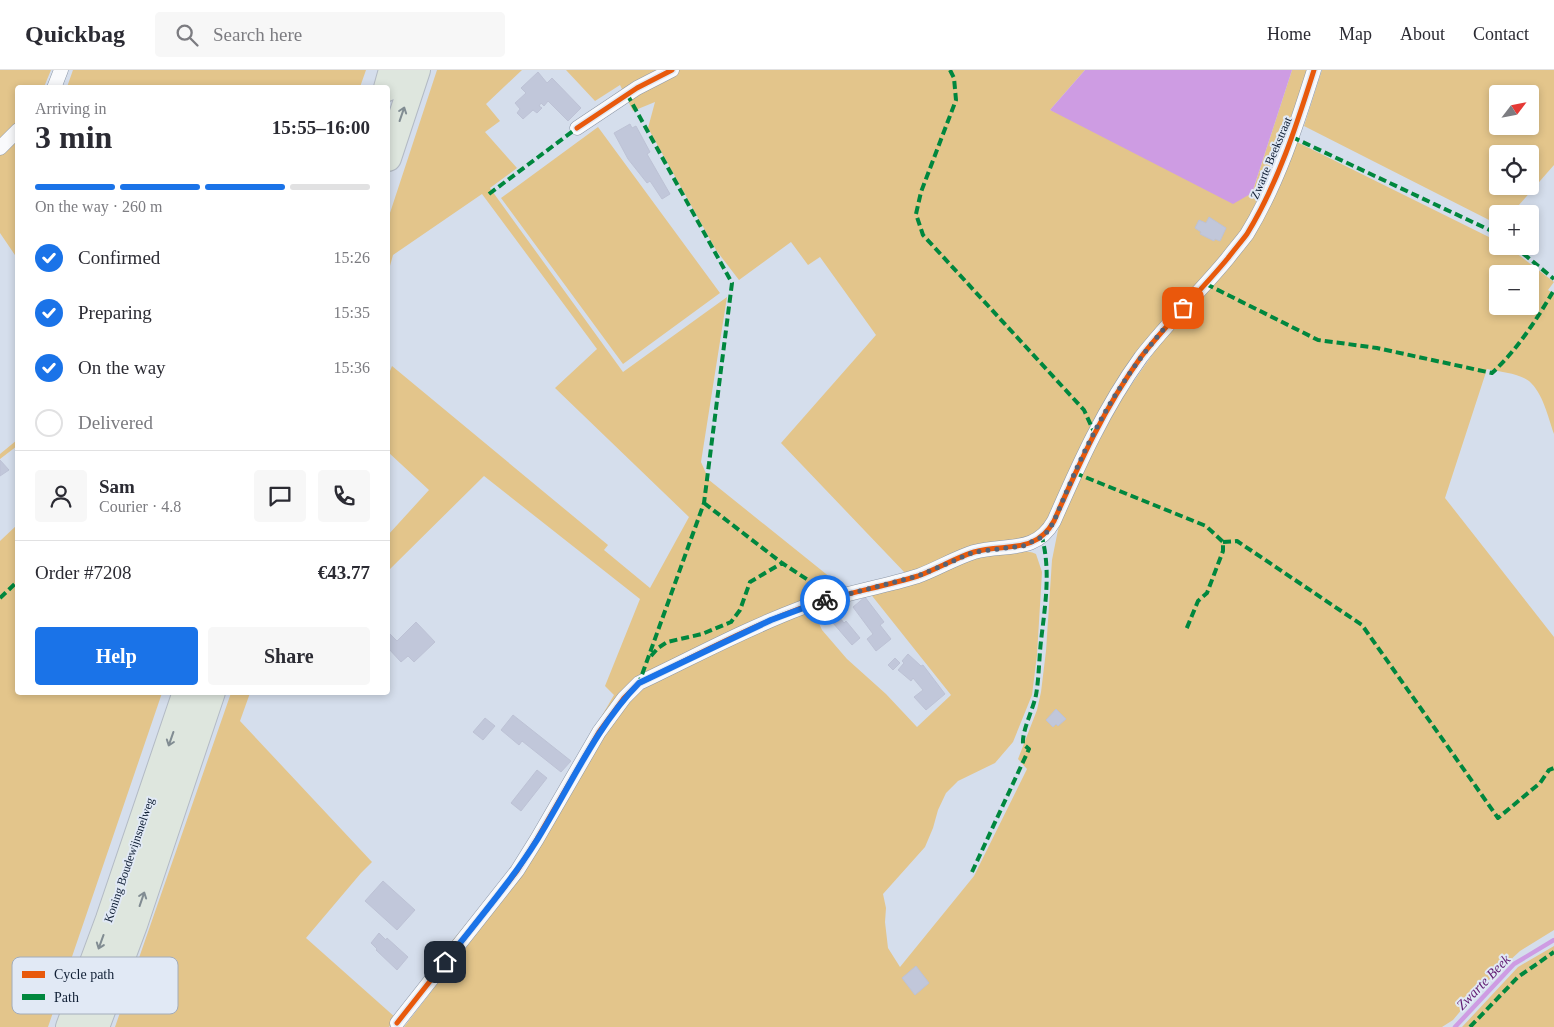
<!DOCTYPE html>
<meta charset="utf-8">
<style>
body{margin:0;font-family:Georgia,serif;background:#f7f7f7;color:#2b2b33;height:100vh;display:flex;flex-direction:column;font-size:19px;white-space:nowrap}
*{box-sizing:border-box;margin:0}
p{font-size:16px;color:#7c7c81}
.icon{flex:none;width:28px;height:28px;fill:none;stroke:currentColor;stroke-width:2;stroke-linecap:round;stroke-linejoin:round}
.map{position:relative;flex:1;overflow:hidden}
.sheet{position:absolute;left:15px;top:15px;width:375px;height:610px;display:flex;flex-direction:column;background:#fff;border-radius:5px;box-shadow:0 2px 8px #0003}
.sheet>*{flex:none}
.needle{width:32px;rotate:58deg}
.fabs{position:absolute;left:1489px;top:15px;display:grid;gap:10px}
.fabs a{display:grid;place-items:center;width:50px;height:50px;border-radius:5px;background:#fff;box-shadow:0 2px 8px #0003;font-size:25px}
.pin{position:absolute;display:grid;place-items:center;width:42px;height:42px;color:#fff;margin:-21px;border-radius:10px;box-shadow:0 2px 8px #0006}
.courier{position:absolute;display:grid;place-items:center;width:50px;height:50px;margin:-25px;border:4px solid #1a73e8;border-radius:50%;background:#fff;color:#222;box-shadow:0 1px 6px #0007}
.summary em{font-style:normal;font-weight:700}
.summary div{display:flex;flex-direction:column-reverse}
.summary{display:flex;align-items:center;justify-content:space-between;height:85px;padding:0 20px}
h1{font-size:32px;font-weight:700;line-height:38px}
.bar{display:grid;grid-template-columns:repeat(4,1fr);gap:8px 5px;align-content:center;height:60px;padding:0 20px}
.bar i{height:6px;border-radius:4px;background:#e1e1e2}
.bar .on{background:#1a73e8}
.bar p{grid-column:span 4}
.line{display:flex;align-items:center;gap:12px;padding:0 20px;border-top:1px solid #e1e1e2}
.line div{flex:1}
.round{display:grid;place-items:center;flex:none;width:52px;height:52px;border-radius:5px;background:#f7f7f7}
ol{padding:0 20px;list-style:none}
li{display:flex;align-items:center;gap:15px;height:55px}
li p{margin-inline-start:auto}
li .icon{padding:5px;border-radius:50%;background:#1a73e8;color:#fff;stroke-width:4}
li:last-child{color:#7c7c81}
li i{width:28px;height:28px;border:2px solid #e1e1e2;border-radius:50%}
.cta{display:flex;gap:10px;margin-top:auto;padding:10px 20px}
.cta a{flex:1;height:58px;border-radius:5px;background:#1a73e8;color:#fff;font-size:20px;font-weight:700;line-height:58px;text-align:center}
.cta a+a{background:#f7f7f7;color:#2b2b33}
header{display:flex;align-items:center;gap:30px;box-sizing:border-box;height:70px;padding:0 25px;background:#fff;border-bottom:1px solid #e1e1e2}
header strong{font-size:24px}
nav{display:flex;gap:28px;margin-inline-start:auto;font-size:18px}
.search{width:350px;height:45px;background:#f7f7f7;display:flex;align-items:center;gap:12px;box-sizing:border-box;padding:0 18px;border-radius:5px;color:#7c7c81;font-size:19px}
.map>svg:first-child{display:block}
.green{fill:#e3c58b;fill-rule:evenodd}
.water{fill:#ce9ce3}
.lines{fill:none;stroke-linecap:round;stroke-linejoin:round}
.stream{stroke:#ce9ce3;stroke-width:4.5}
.building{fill:#c1c7da;stroke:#bdc2d5}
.street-casing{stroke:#8c97a7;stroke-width:15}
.highway-casing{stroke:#b3bac4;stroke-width:28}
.street{stroke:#f9fafc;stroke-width:14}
.highway{stroke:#dee6de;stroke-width:26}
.quiet{stroke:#00873e;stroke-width:4;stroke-dasharray:8 4;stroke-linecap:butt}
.cycleway-casing{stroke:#e1e9f5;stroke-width:8}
.cycleway{stroke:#e8590c;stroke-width:5}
.oneway{stroke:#818c92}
.done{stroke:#556275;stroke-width:5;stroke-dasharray:0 9}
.route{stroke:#1a73e8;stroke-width:6}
.labels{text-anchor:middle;stroke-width:4;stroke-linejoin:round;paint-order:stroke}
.street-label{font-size:12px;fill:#101f35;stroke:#e1e9f5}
.water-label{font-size:14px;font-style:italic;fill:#611b72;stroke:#e1e9f5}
.key{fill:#e1e9f5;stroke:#a2acbb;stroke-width:1}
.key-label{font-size:14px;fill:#101f35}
</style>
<header>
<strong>Quickbag</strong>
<div class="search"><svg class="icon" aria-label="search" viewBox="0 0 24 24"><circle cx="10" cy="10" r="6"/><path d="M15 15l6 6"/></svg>Search here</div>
<nav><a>Home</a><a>Map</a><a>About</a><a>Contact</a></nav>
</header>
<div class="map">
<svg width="1554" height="957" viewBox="0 0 1554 957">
<rect width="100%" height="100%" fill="#d5deec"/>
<path class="green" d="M0,0H51L44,17L18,18L17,188L0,163Z
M73,0H366L360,17H67Z
M437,0H522L486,34L500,51L485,62L517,98L490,118L623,302L727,227L701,392L709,410L846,520L812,538L822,560L847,589L886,624L917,657L951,625L869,522C904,511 1005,470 1036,484L1042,502L1037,585L1032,625L1013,672L995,693L958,711L946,723L938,740L933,758L925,777L883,824L886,838L885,852L888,878L900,897L974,806L1027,699L1018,689L1037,640L1041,622L1046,581L1052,490L1058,460L1067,432L1120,331L1159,275L1209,220L1297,72L1497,171L1498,176H1507L1554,212L1548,220L1554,224V364C1548,347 1543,323 1529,311C1518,303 1500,302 1487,299L1445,428L1554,567V860L1520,881L1478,920L1453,950L1442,957H404L441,909L429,899L521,787L527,793L555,752L544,745L614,625L605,616L640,529L484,406L388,501V465L429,420L388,382V306L392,296L608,475L604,480L650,518L689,447L555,318L597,279L482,124L393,185L388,203V149ZM1498,204H1530V236H1498Z
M566,0H1085L1050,40L1252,123L1292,0H1310L1250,147L1222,190L1161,254L1042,460L1031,468L907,505L781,373L876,265L820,187L808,195L791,172L739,210L716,180L648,58L655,32L633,41L620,15L595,31Z
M1322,0H1554V95L1511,144H1498L1497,154L1304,56ZM1498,24H1530V56H1498ZM1498,84H1530V116H1498Z
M598,57L720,223L623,294L501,128Z
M17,370V376L0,389V384Z
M17,455L18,622L162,623L48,957H0V471Z
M231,623H250L240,651L372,792L361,803L306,868L396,948L389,957H115Z
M1554,876V957H1462L1518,897Z"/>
<path class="water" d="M1085,0H1292L1252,123L1233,134L1050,40Z"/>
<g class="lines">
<path class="stream" d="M1455,957L1514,894L1554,870"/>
</g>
<path class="building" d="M538,2L547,13L552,8L581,38L568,51L548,31L544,36L541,33L539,36L542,38L537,43L533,40L523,49L517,43L520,39L515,33L526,23L521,18Z
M630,54L632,58L636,56L650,82L647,84L670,124L662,129L650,111L647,113L628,89L614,63Z
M1209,147L1226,158L1220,171L1215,169L1214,171L1200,164L1201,162L1195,158L1199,150L1206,153Z
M0,390L9,400L0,406Z
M865,527L884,552L880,555L891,569L876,581L867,569L873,564L853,537Z
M840,548L844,553L846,551L860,568L852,575L833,553Z
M416,552L435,572L414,592L408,586L401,592L388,578V567L390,564L397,571Z
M908,584L921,596L923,595L945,624L926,640L914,627L923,620L913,608L911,611L898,600L904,593L902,591Z
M895,588L900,593L893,600L888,595Z
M1056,639L1066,649L1058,656L1056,654L1053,657L1046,650Z
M513,645L571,691L561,702L522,671L519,675L501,660Z
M485,648L495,656L483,670L473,662Z
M537,700L547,708L521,741L511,733Z
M383,811L415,840L397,860L365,831Z
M379,863L386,870L387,868L408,887L397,900L376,880L377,879L371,873Z
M916,896L929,913L915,925L902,908Z"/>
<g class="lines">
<g class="street-casing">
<path id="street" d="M54,18L61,0
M577,58L637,18L672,0
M0,78L18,60
M397,953L517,801L537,769L599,662L624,628L639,613C692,588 745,559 801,538C839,524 879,518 918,506C937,499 955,488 974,482C1005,473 1035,485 1054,451C1079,394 1104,338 1141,287C1168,252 1200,222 1228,188C1234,180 1241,172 1247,164C1278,113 1296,57 1314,0"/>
</g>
<g class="highway-casing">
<path id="highway" d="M387,18L392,0
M388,88L417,0
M69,957L109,849L186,622
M96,957L134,855L212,622"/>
</g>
<use href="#street" class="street"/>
<use href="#highway" class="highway"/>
<path class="quiet" d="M950,0L954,8L956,30L921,122L916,144L923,165L1084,340L1094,362
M627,24L732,213L704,433L639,613
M1292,67L1498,164
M489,124L577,58
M1514,176L1554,209
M1206,214L1318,270L1377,278L1492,303C1517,280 1537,249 1554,220
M1075,403L1206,456L1223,472V481L1207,523L1198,531L1186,560
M704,433L782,493L834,527
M1223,472L1237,471L1362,555L1498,748L1540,713L1549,700L1554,698
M0,528L18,511
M651,586L658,578L667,572L702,564L731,552L740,540L750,512L782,493
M972,802L1029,679L1023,674C1022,660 1033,640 1036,625C1039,608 1039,589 1041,571C1045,536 1051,502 1042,467
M1470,957L1518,907L1554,882"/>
<g class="cycleway-casing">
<path id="cycleway" d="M577,58L637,18L672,0
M397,953L517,801L537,769L599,662L624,628L639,613C692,588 745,559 801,538C839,524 879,518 918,506C937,499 955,488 974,482C1005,473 1035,485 1054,451C1079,394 1104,338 1141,287C1168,252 1200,222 1228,188C1234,180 1241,172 1247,164C1278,113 1296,57 1314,0"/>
</g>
<use href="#cycleway" class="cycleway"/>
</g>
<defs><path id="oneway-shaft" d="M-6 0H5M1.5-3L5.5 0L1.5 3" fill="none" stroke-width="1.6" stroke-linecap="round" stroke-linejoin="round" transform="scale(1.25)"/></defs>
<g class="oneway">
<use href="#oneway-shaft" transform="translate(402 44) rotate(-71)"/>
<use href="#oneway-shaft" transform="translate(171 669) rotate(109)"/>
<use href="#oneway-shaft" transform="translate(142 829) rotate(-71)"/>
<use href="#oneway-shaft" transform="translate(101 872) rotate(110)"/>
</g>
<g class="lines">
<path class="done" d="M825,530L918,506L974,482L1023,476L1042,467L1049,460L1054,451C1067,421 1079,391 1094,363C1116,319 1149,273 1183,238"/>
<path class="route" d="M445,892C476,852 510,813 537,770C570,717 595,658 639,613L771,550L825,530"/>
</g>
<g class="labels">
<g class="street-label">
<text transform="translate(1271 88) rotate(-67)" y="4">Zwarte Beekstraat</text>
<text transform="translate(129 790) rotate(-71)" y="4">Koning Boudewijnsnelweg</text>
</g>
<g class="water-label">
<text transform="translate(1483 912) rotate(-46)" y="5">Zwarte Beek</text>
</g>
</g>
<rect x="12" y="887" width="166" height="57" rx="8" class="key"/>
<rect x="22" y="901" width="23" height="7" fill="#e8590c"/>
<rect x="22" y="924" width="23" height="6" fill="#00873e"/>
<g class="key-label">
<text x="54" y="909">Cycle path</text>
<text x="54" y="932">Path</text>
</g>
</svg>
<div class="fabs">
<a><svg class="needle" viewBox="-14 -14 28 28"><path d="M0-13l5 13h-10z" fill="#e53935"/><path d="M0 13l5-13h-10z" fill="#7c7c81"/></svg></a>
<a><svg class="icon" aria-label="locate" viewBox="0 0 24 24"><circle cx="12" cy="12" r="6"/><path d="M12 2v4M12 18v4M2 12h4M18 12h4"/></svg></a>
<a>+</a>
<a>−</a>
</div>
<div class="pin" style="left:1183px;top:238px;background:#ea580c"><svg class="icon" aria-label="bag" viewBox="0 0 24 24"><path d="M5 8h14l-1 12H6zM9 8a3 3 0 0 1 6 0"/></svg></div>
<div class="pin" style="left:445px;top:892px;background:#1f2937"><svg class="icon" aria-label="home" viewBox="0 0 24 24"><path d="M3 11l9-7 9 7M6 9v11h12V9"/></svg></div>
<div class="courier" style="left:825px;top:530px"><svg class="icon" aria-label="bike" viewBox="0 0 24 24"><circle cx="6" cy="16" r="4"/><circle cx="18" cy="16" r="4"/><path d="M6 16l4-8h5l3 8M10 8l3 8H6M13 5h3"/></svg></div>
<section class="sheet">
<div class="summary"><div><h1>3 min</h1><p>Arriving in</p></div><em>15:55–16:00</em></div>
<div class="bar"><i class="on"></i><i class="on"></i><i class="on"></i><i></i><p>On the way · 260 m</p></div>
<ol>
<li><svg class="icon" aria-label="check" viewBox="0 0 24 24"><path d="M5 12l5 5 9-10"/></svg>Confirmed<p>15:26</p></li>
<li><svg class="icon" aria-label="check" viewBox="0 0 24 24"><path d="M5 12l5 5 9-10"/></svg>Preparing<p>15:35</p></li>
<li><svg class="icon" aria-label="check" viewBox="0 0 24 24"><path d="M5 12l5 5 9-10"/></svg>On the way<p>15:36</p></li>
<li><i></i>Delivered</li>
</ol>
<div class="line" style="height:90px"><a class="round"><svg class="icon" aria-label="person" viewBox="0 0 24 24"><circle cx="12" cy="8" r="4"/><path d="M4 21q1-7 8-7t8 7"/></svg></a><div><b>Sam</b><p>Courier · 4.8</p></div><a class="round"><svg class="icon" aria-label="chat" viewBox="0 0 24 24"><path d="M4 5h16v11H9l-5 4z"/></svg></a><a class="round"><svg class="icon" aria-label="phone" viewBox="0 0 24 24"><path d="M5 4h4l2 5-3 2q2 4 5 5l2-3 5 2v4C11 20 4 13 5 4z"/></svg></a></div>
<div class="line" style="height:65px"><div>Order #7208</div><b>€43.77</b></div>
<div class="cta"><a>Help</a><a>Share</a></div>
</section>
</div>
